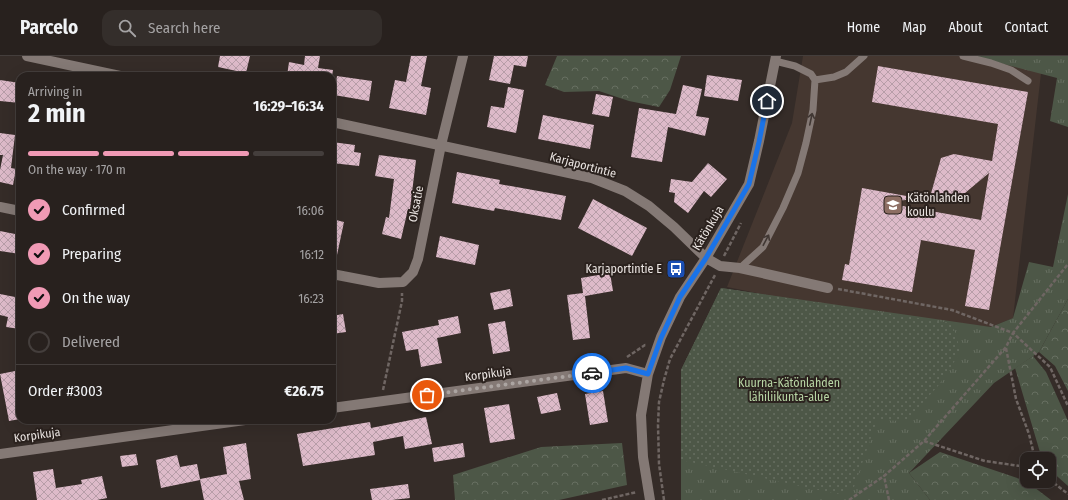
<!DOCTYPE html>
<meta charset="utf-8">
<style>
body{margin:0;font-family:"Fira Sans Condensed",sans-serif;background:#342e2b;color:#f1f3f6;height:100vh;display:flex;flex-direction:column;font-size:15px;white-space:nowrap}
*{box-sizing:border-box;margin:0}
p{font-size:13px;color:#a5a3a4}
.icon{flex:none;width:22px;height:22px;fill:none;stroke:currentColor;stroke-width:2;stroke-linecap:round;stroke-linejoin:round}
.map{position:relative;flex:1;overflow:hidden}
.side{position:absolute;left:16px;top:16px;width:320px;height:352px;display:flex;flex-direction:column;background:#28211e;border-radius:12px;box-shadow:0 4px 16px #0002,0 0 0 1px #443e3c}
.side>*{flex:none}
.buttons{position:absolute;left:1020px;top:396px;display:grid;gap:8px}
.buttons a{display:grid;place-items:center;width:36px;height:36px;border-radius:8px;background:#28211e;box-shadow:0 4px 16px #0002,0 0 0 1px #443e3c;font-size:20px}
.pin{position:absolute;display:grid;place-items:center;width:34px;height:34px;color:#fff;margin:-17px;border:2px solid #fff;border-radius:50%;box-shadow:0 1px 4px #0007}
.courier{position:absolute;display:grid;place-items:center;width:40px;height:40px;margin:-20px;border:3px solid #1a73e8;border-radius:50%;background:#fff;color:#222;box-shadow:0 1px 5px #0007}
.summary em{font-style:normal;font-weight:700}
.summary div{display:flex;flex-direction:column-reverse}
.summary{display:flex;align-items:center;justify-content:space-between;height:68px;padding:0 12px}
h1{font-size:26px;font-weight:700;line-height:30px}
.bar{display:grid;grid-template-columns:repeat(4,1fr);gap:6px 4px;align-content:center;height:48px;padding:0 12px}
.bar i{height:5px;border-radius:3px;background:#443e3c}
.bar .selected{background:#f09ab5}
.bar p{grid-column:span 4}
.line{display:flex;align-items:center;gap:10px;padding:0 12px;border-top:1px solid #443e3c}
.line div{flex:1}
ol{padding:0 12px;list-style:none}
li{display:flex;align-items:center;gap:12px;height:44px}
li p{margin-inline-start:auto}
li .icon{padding:4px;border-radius:50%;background:#f09ab5;color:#111;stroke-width:4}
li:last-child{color:#a5a3a4}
li i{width:22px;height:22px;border:2px solid #443e3c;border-radius:50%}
header{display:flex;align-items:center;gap:24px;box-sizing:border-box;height:56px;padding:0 20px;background:#28211e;border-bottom:1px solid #443e3c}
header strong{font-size:19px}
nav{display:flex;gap:22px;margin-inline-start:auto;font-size:14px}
.search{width:280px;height:36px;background:#342e2b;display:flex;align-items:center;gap:10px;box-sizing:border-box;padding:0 14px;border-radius:12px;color:#a5a3a4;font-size:15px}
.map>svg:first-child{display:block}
.built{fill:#453730}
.grass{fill:url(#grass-tufts)}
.forest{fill:url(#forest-crowns)}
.park{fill:url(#park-dots)}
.building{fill:url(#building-cross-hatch)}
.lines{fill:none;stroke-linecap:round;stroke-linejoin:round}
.path{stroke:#6f6663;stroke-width:2.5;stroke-dasharray:4 2;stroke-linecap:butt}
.service{stroke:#847975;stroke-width:7}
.minor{stroke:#847975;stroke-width:10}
.oneway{stroke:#413834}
.done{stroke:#aba4a1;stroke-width:4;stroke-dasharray:0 7.2}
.route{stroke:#1a73e8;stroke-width:5}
.labels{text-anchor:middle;stroke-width:4;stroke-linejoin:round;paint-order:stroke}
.street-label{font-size:12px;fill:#ebe5e2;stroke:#2b221e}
.poi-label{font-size:12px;fill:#ebe5e2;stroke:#2b221e;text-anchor:start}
.park-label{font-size:12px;fill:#b8d6a5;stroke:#2b221e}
</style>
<header>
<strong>Parcelo</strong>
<div class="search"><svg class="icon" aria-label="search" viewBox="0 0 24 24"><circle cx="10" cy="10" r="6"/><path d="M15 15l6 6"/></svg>Search here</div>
<nav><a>Home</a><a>Map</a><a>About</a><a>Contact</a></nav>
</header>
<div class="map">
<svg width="1068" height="444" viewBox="0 0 1068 444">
<defs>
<pattern id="grass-tufts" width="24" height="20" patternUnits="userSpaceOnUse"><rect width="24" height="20" fill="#4d5747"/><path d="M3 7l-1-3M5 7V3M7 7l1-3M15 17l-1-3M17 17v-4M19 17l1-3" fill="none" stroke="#676f61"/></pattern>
<pattern id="forest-crowns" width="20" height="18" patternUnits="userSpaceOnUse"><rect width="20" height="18" fill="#4d5747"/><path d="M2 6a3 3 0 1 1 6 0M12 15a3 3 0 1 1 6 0" fill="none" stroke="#676f61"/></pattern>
<pattern id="park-dots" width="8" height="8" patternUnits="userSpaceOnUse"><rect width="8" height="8" fill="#4d5747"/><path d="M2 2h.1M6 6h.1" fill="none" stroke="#676f61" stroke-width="1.8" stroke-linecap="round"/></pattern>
<pattern id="building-cross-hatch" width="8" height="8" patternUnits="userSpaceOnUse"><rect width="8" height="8" fill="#ddbac9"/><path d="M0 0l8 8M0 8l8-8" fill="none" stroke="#b79da8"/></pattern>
</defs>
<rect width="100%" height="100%" fill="#352c28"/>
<path class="built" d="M803,0H1043L1013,262L991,271L852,256L727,231L792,67Z"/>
<path class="grass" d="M973,0H1068V71L1050,65L1057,22Z
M1068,138V243L1039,296L994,327L909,417L930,444H681V314L721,232L991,271L1013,262L1029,206L1053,211Z"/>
<path class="forest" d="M557,0H681L670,34L659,51L629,45L599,35L564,36L545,29Z
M1068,243V335L1055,310L1039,296Z
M1033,300L1046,316L1068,365V430L1049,413V403H1042L1015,312Z
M622,387L627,429L559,444H455L453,419L541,391Z
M940,396L1026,425L1051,444H930L909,417Z"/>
<path class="park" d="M721,232L951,267L957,281L960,297L938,330L906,365L877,364L854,431L837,438L681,404V314Z"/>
<path class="building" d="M220,0H250L246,17L218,11Z
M305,0H320L318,12L333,14L332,20H287L289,6L304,9Z
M411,0H427L421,30L431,32L426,59L389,52L395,24L406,26Z
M494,0H528L526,11L514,9L510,28L489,24Z
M878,10L1028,36L989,254L965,250L975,194L921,184L912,236L842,224L845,208L849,209L862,132L912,141V143L886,147L981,164L989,117L965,137L930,141L941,102L954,98L992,105L998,68L872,46Z
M707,19L742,24L738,45L704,40Z
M337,20L372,25L369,45L334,39Z
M0,24L20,27V47L0,45Z
M683,29L702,33L696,60L709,62L705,80L668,71L662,106L631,101L639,52L676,58Z
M508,31L524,34L516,77L487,71L491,50L504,52Z
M596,38L613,41L609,61L592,58Z
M543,59L594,69L590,93L538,83Z
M0,77L15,79L11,112L16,113L13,129L0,126V114L3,99H0Z
M332,86L355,89L354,96L361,97L359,110L332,107Z
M379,99L416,104L410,153H408L401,183L382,178L386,161L389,162L394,123L375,120Z
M708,107L727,123L711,141L704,135L688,157L674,146L675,137L669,136L671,123L692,126Z
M457,116L500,124L499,128L566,140L561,164L495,152L494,155L452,147Z
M593,143L647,172L632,200L578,172Z
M332,163L344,166L337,199H332Z
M0,175L20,179V198L0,195Z
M440,180L479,189L475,209L436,201Z
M610,217L613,235L585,240L590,282L573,284L567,239L583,237L581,222Z
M510,233L513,250L494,254L490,237Z
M0,238L20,242V273L6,271L8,261L0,259Z
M343,258L346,276L332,278V260Z
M458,260L461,277L437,282L442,307L421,311L418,293L406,295L402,276L439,269L438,264Z
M505,265L510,295L493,298L488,268Z
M20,314V363L9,365L0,318Z
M603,335L608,366L590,369L585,338Z
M557,337L561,354L541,358L537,341Z
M509,348L515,383L490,387L484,352Z
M426,361L432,388L405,393L403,380L373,386L375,399L303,410L297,378L370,366L371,372Z
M246,387L251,423L239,425L244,444H204L200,424L161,432L156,404L177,399L180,411L197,408L200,423L227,418L223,391Z
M463,387L465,401L434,406L432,392Z
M136,398L138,409L122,411L120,400Z
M53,413L56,432L82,428L81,424L102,420L107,442L97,444H37L33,416Z
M408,428L410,442L392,444H372L370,433Z"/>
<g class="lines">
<path class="path" d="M724,200L741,167
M838,233L952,254L1013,277L1068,208
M1006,292L1016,343L1029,378L1035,403
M627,301L645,289H647
M383,334L402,245V237
M924,385L985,405L1027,411
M1049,423L1068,438
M602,444L637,436
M664,444L659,408L658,369L659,346L664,324L670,303L715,219
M849,444L884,420
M889,444L884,420L924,385L1006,291L1013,277L1050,311L1068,350"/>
<path class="service" d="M963,0L991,7L1011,14L1028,25
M815,24L834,21L846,16L864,0
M740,212L763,191L783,152L798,117L806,87L813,54L815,24L811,18L795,10L775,5"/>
<path class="minor" d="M27,0L120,20
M332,66L592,122L625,135L649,150L674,171L706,202L720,210L740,212L828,232
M0,151L20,155
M332,218L379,227L403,226L413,216L418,203L441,89L463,0
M332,352L626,312L648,318
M0,398L245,364
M650,444L643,401L641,359L648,318L661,281L680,241L706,202L749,128L759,85L776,0"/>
</g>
<defs><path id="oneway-shaft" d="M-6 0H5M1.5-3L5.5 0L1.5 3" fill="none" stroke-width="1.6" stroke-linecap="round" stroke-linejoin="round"/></defs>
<g class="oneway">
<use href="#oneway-shaft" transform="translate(811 63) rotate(-78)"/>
<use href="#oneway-shaft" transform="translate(766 184) rotate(-62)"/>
</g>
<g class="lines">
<path class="done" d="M427,339L592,317"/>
<path class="route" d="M592,317L626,312L648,318L661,282L680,241L706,202L749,128L759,86L767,45"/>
</g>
<defs>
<g id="school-square" transform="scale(1)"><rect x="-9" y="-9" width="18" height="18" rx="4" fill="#8d6e63" stroke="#2b221e"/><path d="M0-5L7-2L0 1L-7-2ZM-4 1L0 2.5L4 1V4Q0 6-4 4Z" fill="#fff"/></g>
<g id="bus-square" transform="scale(1)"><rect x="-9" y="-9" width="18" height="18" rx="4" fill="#1a4fb4" stroke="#2b221e"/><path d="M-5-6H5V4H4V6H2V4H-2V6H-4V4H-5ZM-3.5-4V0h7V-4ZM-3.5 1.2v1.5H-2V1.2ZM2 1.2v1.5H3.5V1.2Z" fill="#fff"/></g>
</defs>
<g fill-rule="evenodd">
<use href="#school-square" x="893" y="149"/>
<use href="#bus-square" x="676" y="213"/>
</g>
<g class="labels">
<g class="street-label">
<text transform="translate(583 109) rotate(15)" y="4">Karjaportintie</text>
<text transform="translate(416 148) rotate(-79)" y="4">Oksatie</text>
<text transform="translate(708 172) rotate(-59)" y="4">Kätönkuja</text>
<text transform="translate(488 318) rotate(-8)" y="4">Korpikuja</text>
<text transform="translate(37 379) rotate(-8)" y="4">Korpikuja</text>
</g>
<g class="poi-label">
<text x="907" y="146">Kätönlahden<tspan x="907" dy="14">koulu</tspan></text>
<text x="662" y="217" text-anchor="end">Karjaportintie E</text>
</g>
<g class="park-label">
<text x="789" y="331">Kuurna-Kätönlahden<tspan x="789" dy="14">lähiliikunta-alue</tspan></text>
</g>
</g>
</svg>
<div class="buttons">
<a><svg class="icon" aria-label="locate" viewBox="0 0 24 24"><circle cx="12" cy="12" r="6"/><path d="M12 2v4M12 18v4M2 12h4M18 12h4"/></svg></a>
</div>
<div class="pin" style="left:427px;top:339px;background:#ea580c"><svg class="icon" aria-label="bag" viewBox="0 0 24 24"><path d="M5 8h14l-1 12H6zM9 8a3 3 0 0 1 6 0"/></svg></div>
<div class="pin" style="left:767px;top:45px;background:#1f2937"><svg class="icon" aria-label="home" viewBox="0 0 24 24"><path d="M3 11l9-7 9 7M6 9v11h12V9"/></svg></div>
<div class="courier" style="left:592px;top:317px"><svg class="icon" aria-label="car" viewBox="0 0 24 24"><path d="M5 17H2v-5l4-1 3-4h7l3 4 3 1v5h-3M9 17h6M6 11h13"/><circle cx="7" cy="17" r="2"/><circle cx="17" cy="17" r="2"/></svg></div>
<section class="side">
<div class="summary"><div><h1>2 min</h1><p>Arriving in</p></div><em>16:29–16:34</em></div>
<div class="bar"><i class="selected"></i><i class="selected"></i><i class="selected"></i><i></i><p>On the way · 170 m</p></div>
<ol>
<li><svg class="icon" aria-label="check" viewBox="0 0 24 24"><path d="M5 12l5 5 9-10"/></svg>Confirmed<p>16:06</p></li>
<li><svg class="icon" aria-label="check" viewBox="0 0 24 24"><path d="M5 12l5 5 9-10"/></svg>Preparing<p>16:12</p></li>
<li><svg class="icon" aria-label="check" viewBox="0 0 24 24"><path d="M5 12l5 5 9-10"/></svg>On the way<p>16:23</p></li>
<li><i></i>Delivered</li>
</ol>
<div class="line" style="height:52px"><div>Order #3003</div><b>€26.75</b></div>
</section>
</div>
